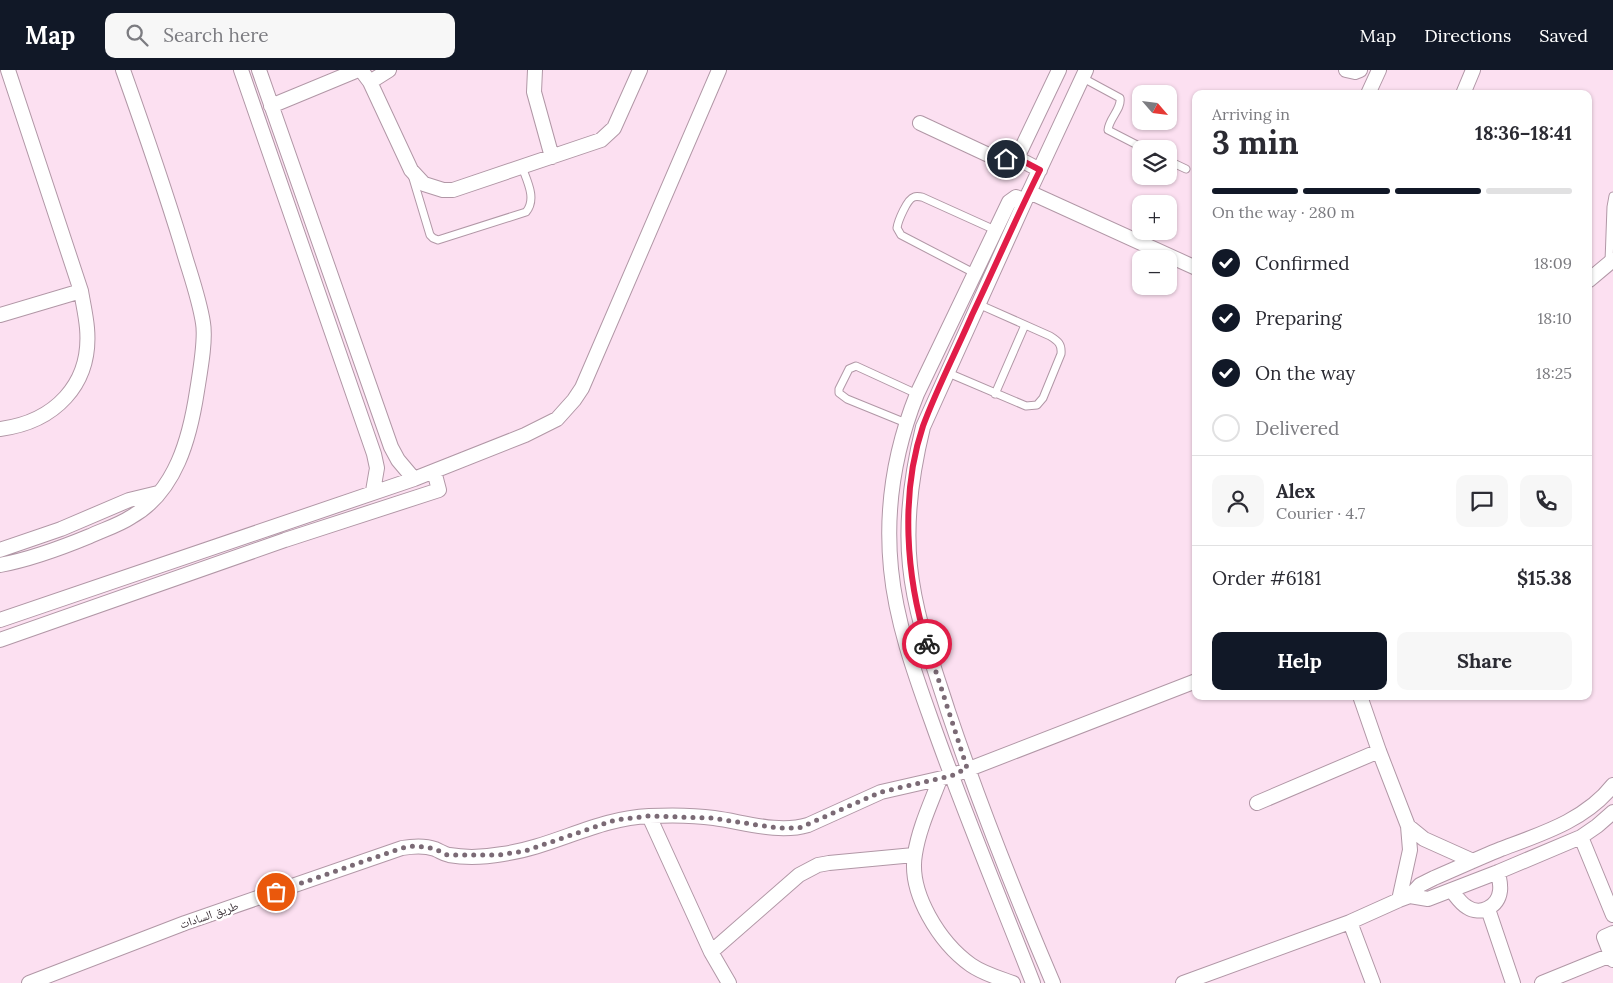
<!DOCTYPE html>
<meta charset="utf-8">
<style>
body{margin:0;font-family:Lora,"Noto Naskh Arabic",serif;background:#f7f7f7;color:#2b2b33;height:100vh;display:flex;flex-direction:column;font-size:19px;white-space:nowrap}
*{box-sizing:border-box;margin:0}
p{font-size:16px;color:#7c7c81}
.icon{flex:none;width:28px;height:28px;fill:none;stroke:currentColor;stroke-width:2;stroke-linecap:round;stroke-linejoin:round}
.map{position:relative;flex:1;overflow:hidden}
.panel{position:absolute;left:1192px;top:20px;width:400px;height:610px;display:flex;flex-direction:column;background:#fff;border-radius:10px;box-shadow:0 1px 4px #0004}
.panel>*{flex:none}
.needle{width:32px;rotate:118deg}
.controls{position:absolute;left:1132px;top:15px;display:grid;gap:10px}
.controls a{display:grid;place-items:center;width:45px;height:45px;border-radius:10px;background:#fff;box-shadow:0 1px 4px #0004;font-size:25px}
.pin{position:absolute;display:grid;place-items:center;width:42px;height:42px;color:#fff;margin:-21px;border:2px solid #fff;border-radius:50%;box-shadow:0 1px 5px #0007}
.courier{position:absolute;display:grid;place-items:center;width:50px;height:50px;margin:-25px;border:4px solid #e11d48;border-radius:50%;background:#fff;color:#222;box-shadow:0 1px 6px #0007}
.head em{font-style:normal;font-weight:700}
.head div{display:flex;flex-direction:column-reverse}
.head{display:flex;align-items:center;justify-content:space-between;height:85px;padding:0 20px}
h1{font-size:32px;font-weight:700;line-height:38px}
.bar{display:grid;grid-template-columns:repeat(4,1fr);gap:8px 5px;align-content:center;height:60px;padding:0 20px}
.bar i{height:6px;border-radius:4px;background:#e1e1e2}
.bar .current{background:#111827}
.bar p{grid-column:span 4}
.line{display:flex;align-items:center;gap:12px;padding:0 20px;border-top:1px solid #e1e1e2}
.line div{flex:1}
.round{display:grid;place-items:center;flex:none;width:52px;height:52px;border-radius:10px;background:#f7f7f7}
ol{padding:0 20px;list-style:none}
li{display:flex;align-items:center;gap:15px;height:55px}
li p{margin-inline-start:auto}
li .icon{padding:5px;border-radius:50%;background:#111827;color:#fff;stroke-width:4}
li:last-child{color:#7c7c81}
li i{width:28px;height:28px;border:2px solid #e1e1e2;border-radius:50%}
.primary-button{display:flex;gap:10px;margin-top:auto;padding:10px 20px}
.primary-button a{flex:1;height:58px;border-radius:10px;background:#111827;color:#fff;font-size:20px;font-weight:700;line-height:58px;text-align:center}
.primary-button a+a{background:#f7f7f7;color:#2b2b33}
header{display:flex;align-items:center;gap:30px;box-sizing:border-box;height:70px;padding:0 25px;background:#111827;color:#fff}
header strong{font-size:24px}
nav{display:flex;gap:28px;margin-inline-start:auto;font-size:18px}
.search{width:350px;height:45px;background:#f7f7f7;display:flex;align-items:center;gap:12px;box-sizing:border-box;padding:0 18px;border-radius:10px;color:#7c7c81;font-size:19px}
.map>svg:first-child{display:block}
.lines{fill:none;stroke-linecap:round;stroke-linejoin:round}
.lane-casing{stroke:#b197a6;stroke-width:9}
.street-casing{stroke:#b197a6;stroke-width:16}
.lane{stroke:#fff;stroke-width:7}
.street{stroke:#fff;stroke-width:14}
.done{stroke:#7b6a75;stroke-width:5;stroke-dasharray:0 9}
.route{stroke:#e11d48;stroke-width:6}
.labels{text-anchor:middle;stroke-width:5;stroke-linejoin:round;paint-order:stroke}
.street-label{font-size:12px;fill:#362b32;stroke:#fff}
</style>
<header>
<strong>Map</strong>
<div class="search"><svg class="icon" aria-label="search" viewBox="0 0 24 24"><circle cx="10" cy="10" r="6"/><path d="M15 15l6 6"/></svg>Search here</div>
<nav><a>Map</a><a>Directions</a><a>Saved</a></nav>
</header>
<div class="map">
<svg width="1613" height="913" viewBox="0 0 1613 913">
<rect width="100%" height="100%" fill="#fce0f1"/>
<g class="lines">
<g class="lane-casing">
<path id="lane" d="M1083,8L1120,28C1122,39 1109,48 1108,60L1145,79
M1169,91L1186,99
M412,105L430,165L433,168L438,170L526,142C537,129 527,111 522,97
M1609,192L1611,137L1613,126
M974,203L901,165L897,158C898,151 907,129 914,127C917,126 920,127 922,127L995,160
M946,302L1026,336L1037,335L1043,328L1061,284C1062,274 1058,271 1050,266L978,234
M995,324L1025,255
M906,353L847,329L839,323V319L849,299L856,296L917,324"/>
</g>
<g class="street-casing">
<path id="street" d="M241,0L374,384L377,398L373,421
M259,0L391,377L398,390L414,409
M361,0L370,12L411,100L424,114L443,120H453L601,70L614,58L640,0
M535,0L534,22L552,87
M1346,0L1355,2L1360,0
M370,12L389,0
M1368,24L1379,0
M1463,24L1473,0
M271,36L358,0
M920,53L995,88L1002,90L1017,88L1040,100
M1017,88L1059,0
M1029,122L1196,198
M1025,131L1016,127L1009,132L917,324C895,379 885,439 891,499C896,551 914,602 932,652C963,740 999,826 1033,913
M1589,210L1613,190
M0,245L81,221
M0,359C54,352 92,315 87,258C86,246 83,233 81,221L8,0
M0,480L61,459L129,430L158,423
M0,495C32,489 61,478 90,466C103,460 119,455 131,447C176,422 190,367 197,321C200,302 206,270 203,253C199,227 189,201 182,176C164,117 144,59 123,0
M0,550L414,409L525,365L557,349L574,330L582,318L719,0
M0,570L285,470L439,420L434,401
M1360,626L1379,681L1408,756L1410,780L1399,830
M940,709C931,733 919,758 915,784C908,823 940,873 971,895C984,904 999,908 1013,913
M1257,733L1379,681
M649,746L711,882L729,913
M1408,756L1424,769L1473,791
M1581,767L1613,845
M1451,820C1456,826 1461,834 1467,837C1480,846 1498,837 1500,821C1501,815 1499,808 1498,802
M1410,826L1420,815L1434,808C1457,798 1479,788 1501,779C1541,764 1586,750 1613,715
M1488,839L1513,913
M1350,852L1373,913
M1613,863L1604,867L1613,890
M711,882L799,805L818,795L829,793L914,785
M29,913L185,853L402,778C413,776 424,775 435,779C440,781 444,784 449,785C466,788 486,787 503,784C553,777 598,748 649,746C670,745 693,745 714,748C744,752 778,764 808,755L881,722L951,706L1196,611
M1053,913C1015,824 979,733 948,641C933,594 915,546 910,496C905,449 912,402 923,357L1025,131L1086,0
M1183,913L1350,852L1399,830L1410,826L1428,829L1498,802L1581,767L1597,756L1613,742
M1542,913L1611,885"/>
</g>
<use href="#lane" class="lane"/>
<use href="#street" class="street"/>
</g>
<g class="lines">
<path class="done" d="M276,822L402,778L414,776L425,777L435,779L447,785H499L525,781L615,750L649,746L711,748L778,758H799L881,722L951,706L967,698L927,574"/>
<path class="route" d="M927,574C906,507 900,424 923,356C937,318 956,282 972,245C995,197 1016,148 1040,100L1017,88L1006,89"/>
</g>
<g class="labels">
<g class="street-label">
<text transform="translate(209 845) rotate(-19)" y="4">طريق السادات</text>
</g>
</g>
</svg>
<div class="controls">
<a><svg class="needle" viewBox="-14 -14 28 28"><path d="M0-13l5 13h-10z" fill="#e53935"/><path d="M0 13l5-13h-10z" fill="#7c7c81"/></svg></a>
<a><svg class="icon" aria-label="layers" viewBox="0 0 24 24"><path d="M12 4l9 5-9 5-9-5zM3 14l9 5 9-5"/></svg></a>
<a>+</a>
<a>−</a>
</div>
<div class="pin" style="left:276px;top:822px;background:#ea580c"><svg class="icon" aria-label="bag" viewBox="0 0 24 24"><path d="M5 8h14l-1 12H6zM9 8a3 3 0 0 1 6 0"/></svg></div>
<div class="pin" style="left:1006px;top:89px;background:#1f2937"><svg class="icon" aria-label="home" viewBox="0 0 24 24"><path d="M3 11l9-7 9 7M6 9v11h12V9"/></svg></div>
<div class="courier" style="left:927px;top:574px"><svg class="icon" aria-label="bike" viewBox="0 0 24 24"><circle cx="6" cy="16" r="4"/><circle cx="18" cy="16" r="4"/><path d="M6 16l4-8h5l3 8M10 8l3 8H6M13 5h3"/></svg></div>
<section class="panel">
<div class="head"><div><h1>3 min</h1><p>Arriving in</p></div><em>18:36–18:41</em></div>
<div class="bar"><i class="current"></i><i class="current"></i><i class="current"></i><i></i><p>On the way · 280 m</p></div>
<ol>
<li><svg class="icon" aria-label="check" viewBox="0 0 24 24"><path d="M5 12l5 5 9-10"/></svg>Confirmed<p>18:09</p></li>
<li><svg class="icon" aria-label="check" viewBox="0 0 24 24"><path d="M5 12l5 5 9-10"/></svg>Preparing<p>18:10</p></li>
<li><svg class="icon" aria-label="check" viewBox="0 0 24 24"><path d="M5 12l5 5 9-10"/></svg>On the way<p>18:25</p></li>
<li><i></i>Delivered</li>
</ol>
<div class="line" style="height:90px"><a class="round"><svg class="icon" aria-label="person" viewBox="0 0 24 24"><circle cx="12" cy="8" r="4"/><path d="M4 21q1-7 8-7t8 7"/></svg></a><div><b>Alex</b><p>Courier · 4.7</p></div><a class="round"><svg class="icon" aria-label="chat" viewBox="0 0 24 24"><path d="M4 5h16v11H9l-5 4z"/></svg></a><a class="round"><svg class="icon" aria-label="phone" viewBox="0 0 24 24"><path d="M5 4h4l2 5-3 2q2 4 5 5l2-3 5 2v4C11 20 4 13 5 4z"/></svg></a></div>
<div class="line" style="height:65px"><div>Order #6181</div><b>$15.38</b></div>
<div class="primary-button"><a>Help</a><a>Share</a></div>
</section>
</div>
